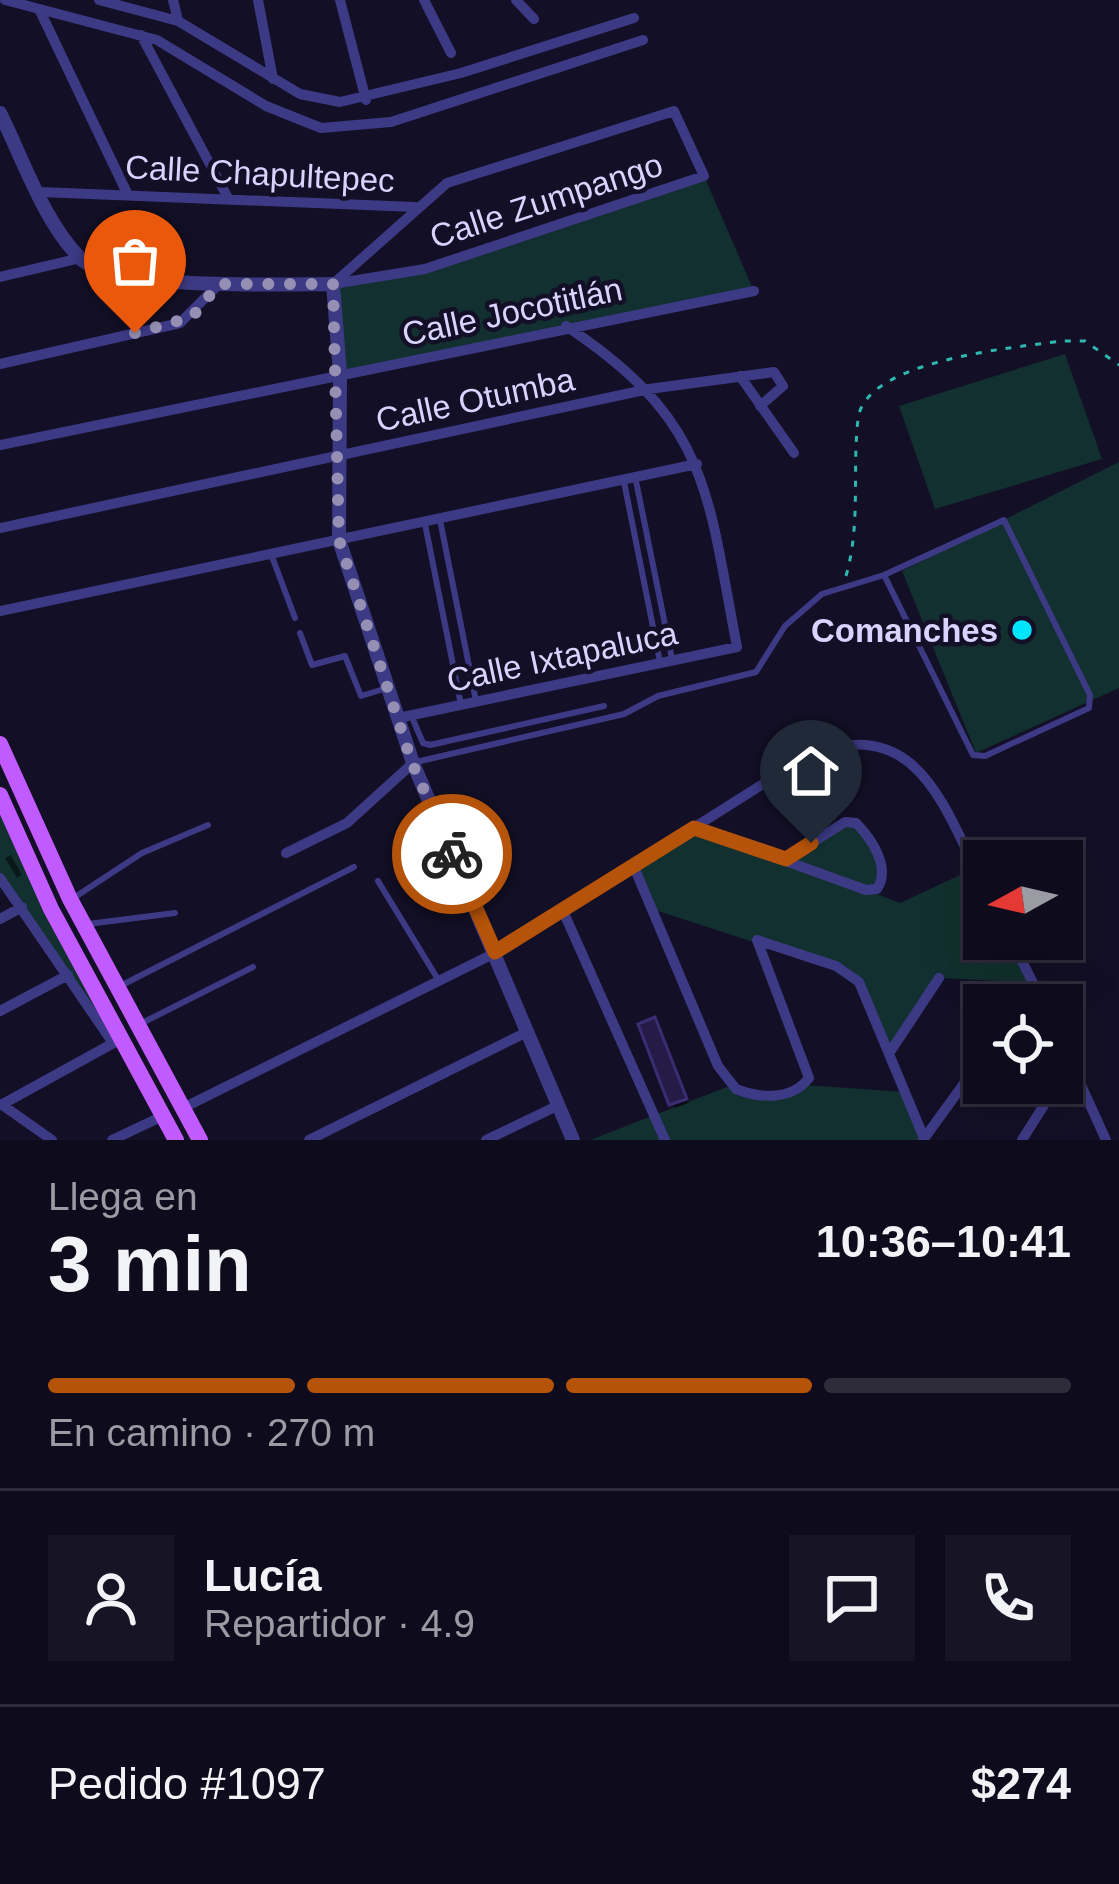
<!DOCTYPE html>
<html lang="es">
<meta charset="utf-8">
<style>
body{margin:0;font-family:Arial,sans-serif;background:#171425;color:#f1f3f6;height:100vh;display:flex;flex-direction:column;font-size:45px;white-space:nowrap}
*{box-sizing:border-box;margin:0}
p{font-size:39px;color:#9b9ba3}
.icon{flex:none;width:66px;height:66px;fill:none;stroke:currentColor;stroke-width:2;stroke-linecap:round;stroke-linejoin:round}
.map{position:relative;height:1140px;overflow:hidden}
.panel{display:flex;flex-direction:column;background:#0e0b1c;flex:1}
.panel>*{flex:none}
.needle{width:78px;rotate:262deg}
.fabs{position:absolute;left:963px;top:840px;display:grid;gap:24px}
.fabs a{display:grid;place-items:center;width:120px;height:120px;border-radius:0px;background:#0e0b1c;box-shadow:0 12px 48px #0002,0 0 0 3px #2e2b3b;font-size:60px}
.pin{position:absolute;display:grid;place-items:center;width:102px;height:102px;color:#fff;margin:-123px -51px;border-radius:50% 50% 50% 0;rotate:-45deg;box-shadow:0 0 12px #0007}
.pin .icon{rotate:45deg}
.courier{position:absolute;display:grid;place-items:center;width:120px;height:120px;margin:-60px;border:9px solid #b45309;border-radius:50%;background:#fff;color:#222;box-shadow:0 3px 15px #0007}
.headline em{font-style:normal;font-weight:700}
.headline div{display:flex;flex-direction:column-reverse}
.headline{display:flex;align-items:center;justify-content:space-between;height:204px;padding:0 48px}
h1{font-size:78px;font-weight:700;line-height:90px}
.bar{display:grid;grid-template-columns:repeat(4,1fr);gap:18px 12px;align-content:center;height:144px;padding:0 48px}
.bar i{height:15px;border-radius:9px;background:#2e2b3b}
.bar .on{background:#b45309}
.bar p{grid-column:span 4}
.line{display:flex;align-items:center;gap:30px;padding:0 48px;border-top:3px solid #2e2b3b}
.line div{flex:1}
.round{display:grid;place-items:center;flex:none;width:126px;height:126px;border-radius:0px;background:#171425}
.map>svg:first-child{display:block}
.green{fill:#12302f}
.shadow{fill:#0007}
.building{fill:#241b47;stroke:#3b2d73;stroke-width:3}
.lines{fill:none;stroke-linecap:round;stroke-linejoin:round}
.path{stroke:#2fb8b0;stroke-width:3;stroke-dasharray:6 9;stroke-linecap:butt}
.service{stroke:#3d3a85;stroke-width:6}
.minor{stroke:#3d3a85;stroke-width:10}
.tertiary{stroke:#3d3a85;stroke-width:14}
.primary{stroke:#c25bff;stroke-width:16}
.done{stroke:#948fb3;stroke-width:12;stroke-dasharray:0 21.6}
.route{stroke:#b45309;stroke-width:15}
.poi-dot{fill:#00e5ff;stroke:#130f26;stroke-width:4.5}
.labels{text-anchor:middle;stroke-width:9;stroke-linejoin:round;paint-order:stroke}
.street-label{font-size:33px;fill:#d9d4ff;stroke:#130f26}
.poi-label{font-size:33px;font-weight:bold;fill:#d9d4ff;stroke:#130f26;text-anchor:end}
</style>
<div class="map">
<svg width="1119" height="1140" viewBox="0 0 1119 1140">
<rect width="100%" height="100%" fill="#130f26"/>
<path class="green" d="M704,176L754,291L340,374L333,284L425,269Z
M1065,354L1102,459L935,509L899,406Z
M1119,462V688L976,753L902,571Z
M0,795L113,1043L0,878Z
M845,822L863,830L884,879L869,891L900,903L975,868L984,885V939H1013L1036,983L939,978L890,1052L848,973L652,909L634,867L694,828L786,859Z
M732,1085L764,1096L805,1085L905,1092L923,1140H590Z"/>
<path class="shadow" d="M11,855L22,875L17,878L5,858Z
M654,1021L689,1103L676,1108L672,1104Z"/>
<path class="building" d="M655,1017L687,1099L669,1105L638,1024Z"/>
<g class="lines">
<path class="path" d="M846,576C861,524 852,472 858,419C865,360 1013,348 1061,341H1085L1119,365"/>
<path class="service" d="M635,476L672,659
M624,482L660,662
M440,520L476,701
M425,524L461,705
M271,554L295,618
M300,633L312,665L345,656L361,696L387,688
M411,715L423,743L430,745L604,706
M416,762L624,714L658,696L756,672L785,626L822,594L884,575L1004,520L1090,695L1089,708L985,756L973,755L884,575
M378,881L439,981
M75,897L142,853L208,825
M88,924L175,913
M122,985L354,867
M142,1023L253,967"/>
<path class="minor" d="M5,0L157,40L266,106L321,128L391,122L643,40
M99,0L178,21L300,94L340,102L461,73L634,18
M173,0L178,21
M258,0L273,79
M340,0L366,100
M424,0L451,53
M516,0L534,19
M40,11L127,193
M141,35L228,198
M674,111L704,176L425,269L333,284L447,183Z
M40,192L415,207
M0,277L81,258
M0,364L180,323L219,284
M740,376L794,453
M0,445L754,291
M0,528L649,389L774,372L783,386L760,406
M0,611L697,464
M398,718L737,647C707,490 709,421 566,326
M694,828L866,890L877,889C891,868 872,839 856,823L845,822L786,859
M286,853L347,823L413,763
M634,867L718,1066L736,1089C761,1099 792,1100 809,1078L757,940L836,966L859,982L924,1138
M0,878L113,1043
M563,911L665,1140
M0,919L22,907
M1011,939L1044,1005
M1021,1005L1035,986
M0,1011L68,975
M1062,1043L1106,1140
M890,1052L939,978
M1,1104L52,1140
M1,1105L119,1040
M183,1108L495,953L809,755C918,713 943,806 984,886
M112,1140L163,1116
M309,1140L527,1032
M486,1140L559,1105
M923,1140L984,1056
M1022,1140L1058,1083"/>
<path class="tertiary" d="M0,113C23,159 44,222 80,258C113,291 283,284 333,284L340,374L339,540L413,763L573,1140"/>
<path class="primary" d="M0,744L70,899L200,1140
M0,795L51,909L176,1140"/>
</g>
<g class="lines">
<path class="done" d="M135,333L192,317L219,284H333L339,540L412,763L452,854"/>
<path class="route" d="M452,854L495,952L694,828L786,859L811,843"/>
</g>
<circle class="poi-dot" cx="1022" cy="630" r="12"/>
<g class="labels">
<g class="street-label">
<text transform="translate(260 173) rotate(3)" y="12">Calle Chapultepec</text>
<text transform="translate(546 200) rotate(-18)" y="12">Calle Zumpango</text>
<text transform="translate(512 311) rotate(-12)" y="12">Calle Jocotitlán</text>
<text transform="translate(475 399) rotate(-12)" y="12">Calle Otumba</text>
<text transform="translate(562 656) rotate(-12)" y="12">Calle Ixtapaluca</text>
</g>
<g class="poi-label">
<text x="998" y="642">Comanches</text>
</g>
</g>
</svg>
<div class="fabs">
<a><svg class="needle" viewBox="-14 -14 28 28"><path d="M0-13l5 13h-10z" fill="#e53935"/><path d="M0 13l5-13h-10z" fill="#9b9ba3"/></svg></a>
<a><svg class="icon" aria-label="locate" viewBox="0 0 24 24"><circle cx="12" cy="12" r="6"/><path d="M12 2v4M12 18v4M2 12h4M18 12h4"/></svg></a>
</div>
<div class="pin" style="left:135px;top:333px;background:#ea580c"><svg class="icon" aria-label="bag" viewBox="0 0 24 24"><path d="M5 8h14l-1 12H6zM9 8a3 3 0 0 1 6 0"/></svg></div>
<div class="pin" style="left:811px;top:843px;background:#1f2937"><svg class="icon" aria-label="home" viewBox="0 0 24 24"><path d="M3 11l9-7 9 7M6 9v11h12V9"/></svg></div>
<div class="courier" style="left:452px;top:854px"><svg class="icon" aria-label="bike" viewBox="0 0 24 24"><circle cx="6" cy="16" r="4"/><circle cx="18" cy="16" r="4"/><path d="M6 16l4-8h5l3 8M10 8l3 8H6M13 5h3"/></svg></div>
</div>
<section class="panel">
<div class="headline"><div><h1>3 min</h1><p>Llega en</p></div><em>10:36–10:41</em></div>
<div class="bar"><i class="on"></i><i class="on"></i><i class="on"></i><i></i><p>En camino · 270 m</p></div>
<div class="line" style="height:216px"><a class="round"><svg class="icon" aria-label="person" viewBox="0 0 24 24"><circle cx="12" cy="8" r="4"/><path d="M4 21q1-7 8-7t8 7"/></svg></a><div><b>Lucía</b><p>Repartidor · 4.9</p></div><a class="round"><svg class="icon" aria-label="chat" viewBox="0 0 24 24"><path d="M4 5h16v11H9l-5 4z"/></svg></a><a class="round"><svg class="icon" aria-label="phone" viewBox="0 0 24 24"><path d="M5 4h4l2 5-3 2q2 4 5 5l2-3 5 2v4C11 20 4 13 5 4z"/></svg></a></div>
<div class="line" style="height:156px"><div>Pedido #1097</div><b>$274</b></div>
</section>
